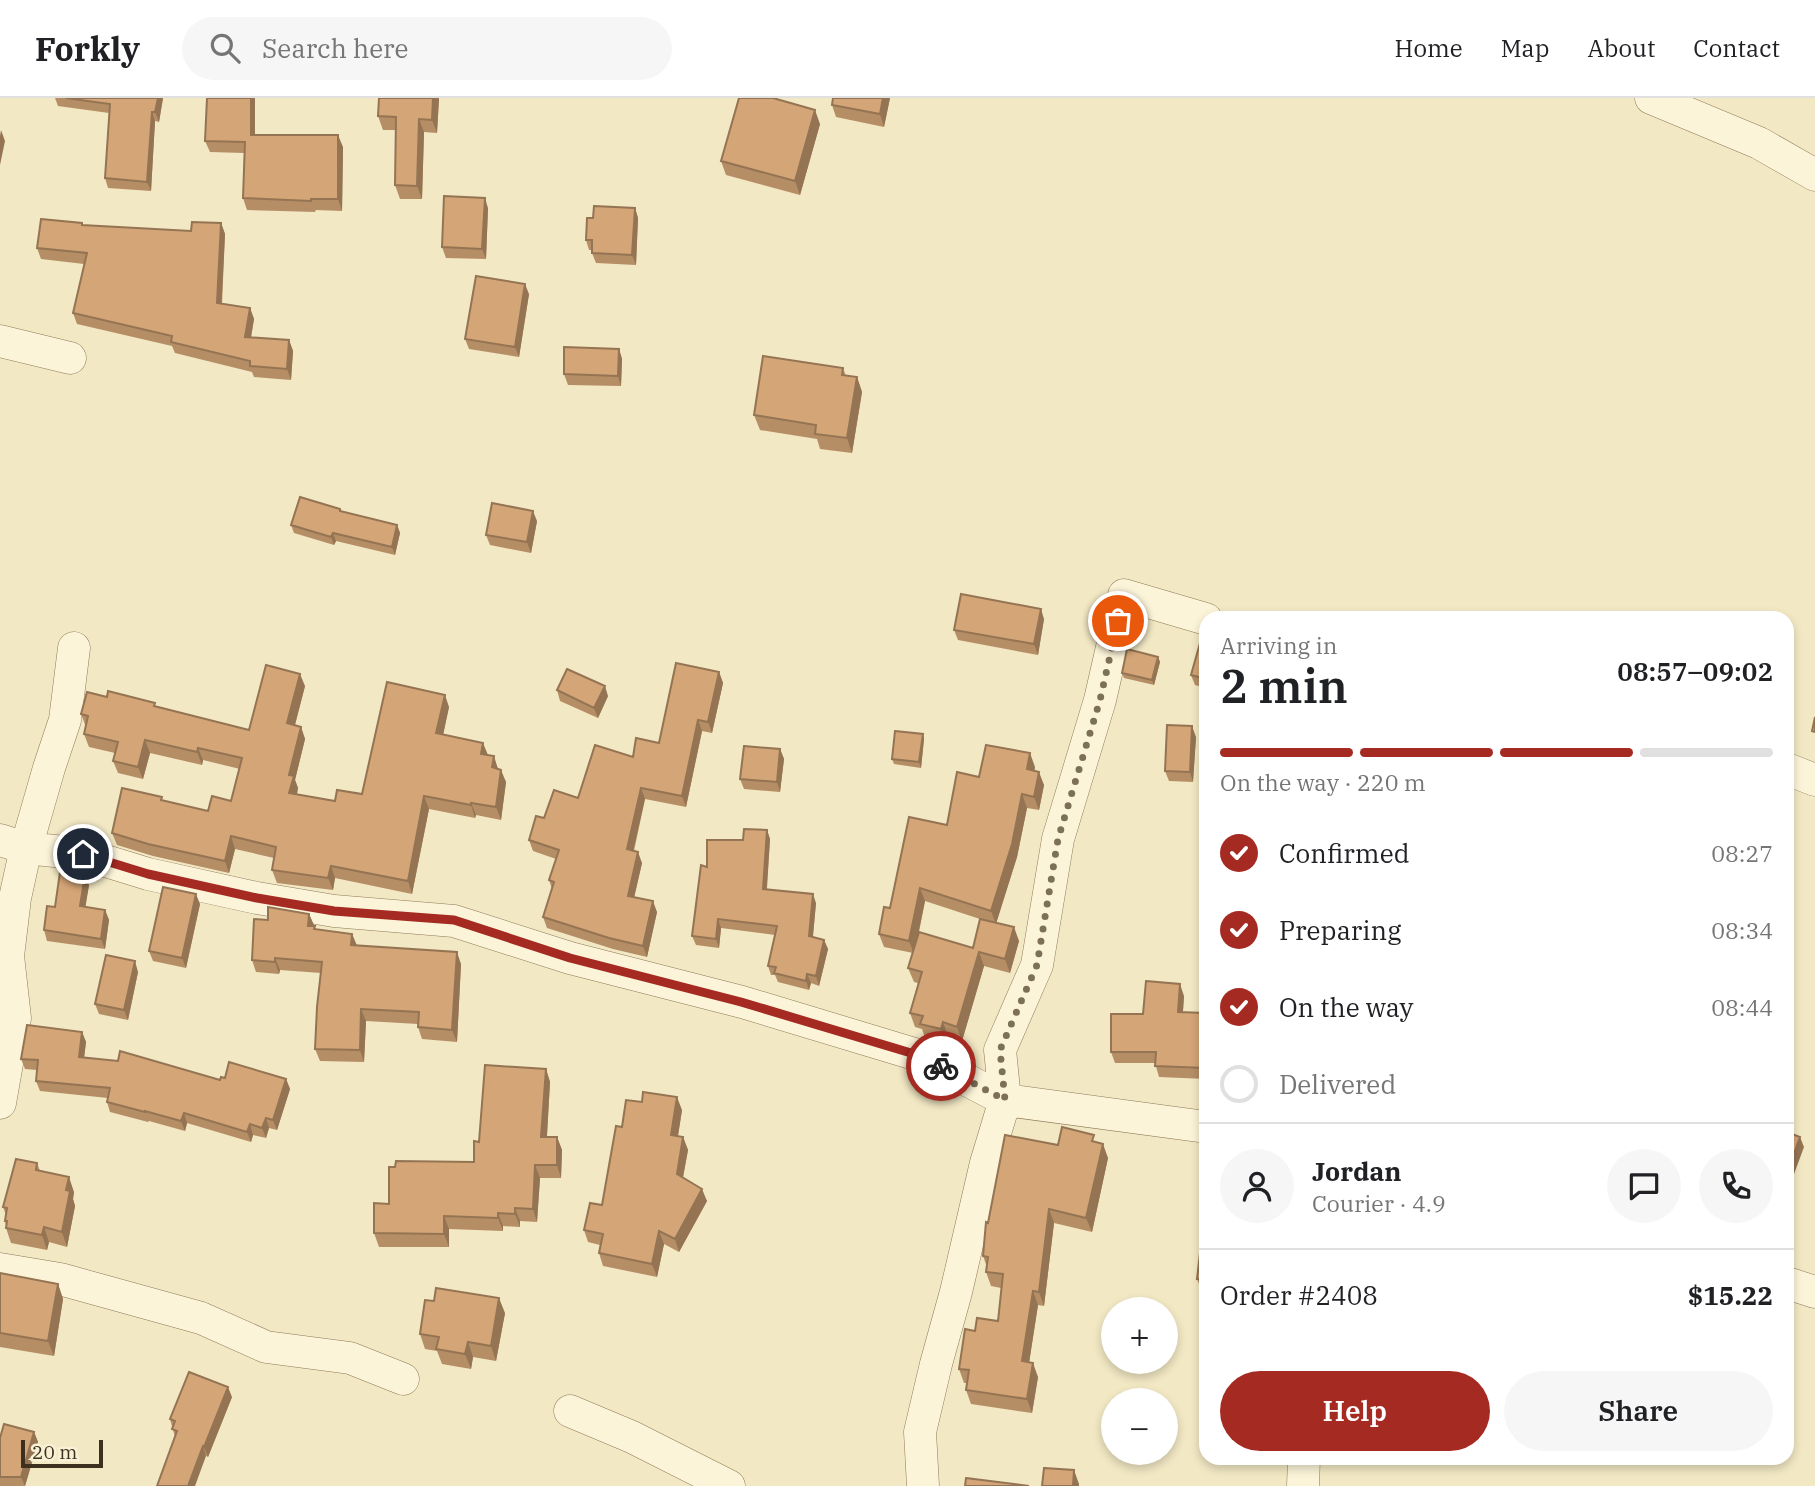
<!DOCTYPE html>
<meta charset="utf-8">
<style>
body{margin:0;font-family:"IBM Plex Serif",serif;background:#f6f6f6;color:#202124;height:100vh;display:flex;flex-direction:column;font-size:26px;white-space:nowrap}
*{box-sizing:border-box;margin:0}
p{font-size:23px;color:#757577}
.icon{flex:none;width:38px;height:38px;fill:none;stroke:currentColor;stroke-width:2;stroke-linecap:round;stroke-linejoin:round}
.map{position:relative;flex:1;overflow:hidden}
.details{position:absolute;left:1199px;top:513px;width:595px;height:854px;display:flex;flex-direction:column;background:#fff;border-radius:21px;box-shadow:0 4px 10px #0003}
.details>*{flex:none}
.tools{position:absolute;left:1101px;top:1199px;display:grid;gap:14px}
.tools a{display:grid;place-items:center;width:77px;height:77px;border-radius:50%;background:#fff;box-shadow:0 4px 10px #0003;font-size:35px}
.scale{position:absolute;left:21px;bottom:18px;width:82px;box-sizing:border-box;padding-left:7px;border:4px solid #3e301e;border-top:0;font-size:19px;line-height:24px;white-space:nowrap;color:#3e301e;-webkit-text-stroke:5px #f9f1d5;paint-order:stroke}
.pin{position:absolute;display:grid;place-items:center;width:60px;height:60px;color:#fff;margin:-30px;border:4px solid #fff;border-radius:50%;box-shadow:0 2px 7px #0007}
.courier{position:absolute;display:grid;place-items:center;width:70px;height:70px;margin:-35px;border:5px solid #a52b22;border-radius:50%;background:#fff;color:#222;box-shadow:0 2px 9px #0007}
.overview em{font-style:normal;font-weight:600}
.overview div{display:flex;flex-direction:column-reverse}
.overview{display:flex;align-items:center;justify-content:space-between;height:119px;padding:0 21px}
h1{font-size:46px;font-weight:600;line-height:52px}
.bar{display:grid;grid-template-columns:repeat(4,1fr);gap:10px 7px;align-content:center;height:84px;padding:0 21px}
.bar i{height:9px;border-radius:5px;background:#e0e0e0}
.bar .selected{background:#a52b22}
.bar p{grid-column:span 4}
.line{display:flex;align-items:center;gap:18px;padding:0 21px;border-top:2px solid #e0e0e0}
.line div{flex:1}
.round{display:grid;place-items:center;flex:none;width:74px;height:74px;border-radius:37px;background:#f6f6f6}
ol{padding:0 21px;list-style:none}
li{display:flex;align-items:center;gap:21px;height:77px}
li p{margin-inline-start:auto}
li .icon{padding:7px;border-radius:50%;background:#a52b22;color:#fff;stroke-width:4}
li:last-child{color:#757577}
li i{width:38px;height:38px;border:4px solid #e0e0e0;border-radius:50%}
.action{display:flex;gap:14px;margin-top:auto;padding:14px 21px}
.action a{flex:1;height:80px;border-radius:42px;background:#a52b22;color:#fff;font-size:28px;font-weight:600;line-height:80px;text-align:center}
.action a+a{background:#f6f6f6;color:#202124}
header{display:flex;align-items:center;gap:42px;box-sizing:border-box;height:98px;padding:0 35px;background:#fff;border-bottom:2px solid #e0e0e0}
header strong{font-size:33px}
nav{display:flex;gap:38px;margin-inline-start:auto;font-size:24px}
.search{width:490px;height:63px;background:#f6f6f6;display:flex;align-items:center;gap:18px;box-sizing:border-box;padding:0 24px;border-radius:38px;color:#757577;font-size:26px}
.map>svg:first-child{display:block}
.lines{fill:none;stroke-linecap:round;stroke-linejoin:round}
.street-casing{stroke:#8f7a58;stroke-width:33}
.street{stroke:#fcf4d9;stroke-width:32}
.wall{fill:#b68e66;fill-rule:evenodd}
.shaded-wall{fill:#947453}
.building{fill:#d4a577;stroke:#947453;stroke-width:2}
.done{stroke:#7d7058;stroke-width:7;stroke-dasharray:0 12.6}
.route{stroke:#a52b22;stroke-width:9}
</style>
<header>
<strong>Forkly</strong>
<div class="search"><svg class="icon" aria-label="search" viewBox="0 0 24 24"><circle cx="10" cy="10" r="6"/><path d="M15 15l6 6"/></svg>Search here</div>
<nav><a>Home</a><a>Map</a><a>About</a><a>Contact</a></nav>
</header>
<div class="map">
<svg width="1815" height="1388" viewBox="0 0 1815 1388">
<rect width="100%" height="100%" fill="#f2e8c4"/>
<g class="lines">
<g class="street-casing">
<path id="street" d="M1651,0L1759,45L1815,77
M0,243L70,260
M1787,671L1815,682
M0,742L26,750L83,756L148,776L257,800L334,813L454,823L570,860L742,904L921,958L1005,1002L1206,1029
M0,1005L15,920L8,858L15,800L26,750L49,670L65,622L74,550
M0,1171L60,1181L201,1220L266,1249L350,1260L403,1281
M1787,1185L1815,1194
M570,1313L632,1339L729,1388
M923,1388L920,1334L936,1266L956,1194L986,1065L1005,1002L1000,952L1037,867L1058,741L1100,602L1124,497L1206,521
M1303,1388L1304,1360"/>
</g>
<use href="#street" class="street"/>
</g>
<path class="wall" d="M55,0H163L159,24L155,23L151,93L108,90L105,80L109,15L58,8Z
M255,0V37L343,49L342,113L316,112L315,114L247,112L243,100L244,55L210,54L205,43Z
M439,0L437,35L424,34L422,101H400L395,87L396,32H383L378,18Z
M890,0L884,29L836,19L832,7Z
M820,26L800,97L726,77L721,63Z
M488,110L486,161L446,160L442,149Z
M635,110L638,120L636,167L596,165L592,155V152H589L586,142L593,120Z
M82,125V127L191,133L221,125L225,136L222,206L250,210L254,221L251,240L289,242L293,253L291,282L254,279L252,274L175,255L172,248L77,226L73,215L84,166L41,161L37,150Z
M529,196L519,259L469,251L465,241Z
M619,251L622,261L621,288L568,287L564,276Z
M843,270L846,278L857,279L862,294L852,355L820,351L817,341L760,332L754,317Z
M342,414L397,427L400,435L395,457L336,443L334,447L294,435L291,427Z
M537,423L531,455L490,447L486,437Z
M1044,521L1038,557L958,542L954,532Z
M1206,547V590L1195,587L1191,577Z
M1158,559L1160,564L1154,587L1124,580L1122,575Z
M719,574L723,585L712,635L702,633L686,709L645,701L634,753L642,765L634,799L657,814L647,859L613,851L547,830L543,819L552,791L549,782L556,761L533,753L529,742L544,720L578,700L633,659L659,645Z
M305,588L295,627L301,629L305,641L295,682L298,690L297,697L335,703L362,696L449,609L443,636L488,657L498,671L506,684L501,722L476,717L475,720L429,711L412,796L335,780L333,792L277,785L272,772L274,760L235,751L229,775L153,758L117,747L112,735L163,703L208,713L231,703L240,671L203,662L202,667L150,655L143,681L118,675L113,663L115,655L89,649L84,636L86,629L81,616L107,599L156,608L249,632Z
M557,592L608,598L598,620L560,603Z
M923,636L924,641L921,670L894,666L892,661Z
M1196,639L1193,684L1169,683L1165,673Z
M780,651L784,661L780,694L744,691L740,681Z
M1035,669L1034,673L1044,687L1039,712L1027,710L1017,759L996,825L1019,843L1010,875L984,868L962,943L948,938L946,945L925,940L922,931L915,929L910,915L918,885L914,884L908,870L913,855L884,849L879,836L890,810L979,679ZM925,803L980,821L973,850L918,839Z
M767,732L770,741L767,791L816,805L813,839L824,842L828,851L819,888L811,885L809,892L778,884L775,877H771L768,868L775,837L721,830L719,850L696,847L692,838L707,769L743,742Z
M89,787L85,809L105,812L109,822L105,851L47,843L44,832L55,809Z
M200,806L186,870L153,863L149,853Z
M309,816L316,831L352,836L357,848L461,866L457,944L422,941L418,929V926L366,923L364,964L320,963L315,951L321,875L280,872L279,876L256,874L252,862L268,822Z
M138,874L128,922L99,916L95,906Z
M1184,898L1183,914L1206,915V981L1159,979L1155,965H1115L1111,954L1143,916Z
M82,934L86,944L84,959L220,982L225,980L286,981L290,991L277,1032L269,1030L266,1040L253,1037L251,1044L187,1025L185,1033L149,1023L148,1024L110,1014L107,1004L108,1000L40,993L36,983L37,972L25,971L21,961Z
M546,971L550,984L547,1039H557L562,1052L561,1080H540L537,1124L520,1123V1129L503,1128V1133L449,1131V1149H379L374,1135L389,1106L474,1064L479,1044Z
M682,1012L678,1038L683,1039L688,1052L683,1080L707,1103L679,1154L664,1146L657,1179L603,1168L599,1155L600,1147L588,1144L584,1132L602,1107L622,1029Z
M1096,1044L1108,1060L1092,1134L1054,1125L1044,1208L1038,1207L1029,1265L1038,1279L1032,1315L971,1306L966,1292L967,1285H964L959,1271L975,1233L998,1223L1001,1190L991,1188L986,1174L987,1169L983,1158L988,1125L1058,1047Z
M37,1065L40,1073L74,1094L73,1101L75,1108L67,1149L49,1144L47,1152L11,1145L6,1130V1127L5,1123L6,1117L3,1109Z
M1206,1139V1192L1201,1191L1197,1181Z
M0,1175L58,1186L63,1201L54,1258L0,1249Z
M505,1215L496,1263L473,1259L471,1271L442,1266L437,1253L425,1251L420,1236Z
M232,1299L208,1359L175,1339L170,1321Z
M34,1334L38,1344L25,1388H0V1340Z"/>
<path class="shaded-wall" d="M158,0H163L159,24L155,14Z
M251,0H255V49L251,37Z
M433,0H439L437,35L432,22Z
M883,0H890L884,29L880,16Z
M815,12L820,26L800,97L795,83Z
M152,14L155,23L151,93L147,84Z
M419,21L424,34L422,101L417,88Z
M1,32L5,43L0,67V38Z
M338,37L343,49L342,113L338,101Z
M485,100L488,110L486,161L482,151Z
M635,110L638,120L636,167L632,157Z
M221,125L225,136L221,216L217,205Z
M525,186L529,196L519,259L515,249Z
M250,210L254,221L249,250L245,239Z
M289,242L293,253L291,282L287,271Z
M619,251L622,261L621,288L618,278Z
M857,279L862,294L852,355L847,340Z
M533,413L537,423L531,455L527,444Z
M397,427L400,435L395,457L392,449Z
M333,435L336,443L334,447L331,439Z
M1041,511L1044,521L1038,557L1034,546Z
M1158,559L1160,564L1154,587L1152,582Z
M719,574L723,585L712,635L708,624Z
M300,576L305,588L292,638L287,625Z
M605,588L608,598L598,620L594,610Z
M445,597L449,609L441,647L436,635Z
M698,622L702,633L686,709L682,698Z
M1192,628L1196,639L1193,684L1190,674Z
M301,629L305,641L295,682L298,690L294,708L289,695V677Z
M923,636L924,641L921,670L919,664Z
M145,642L150,655L143,681L138,669Z
M483,645L488,657L481,656Z
M198,650L203,662L202,667L197,654Z
M780,651L784,661L780,694L777,684Z
M1030,655L1035,669L1032,685L1027,671Z
M494,658L498,671L492,669Z
M501,672L506,684L501,722L496,709Z
M1039,674L1044,687L1039,712L1034,699Z
M641,690L645,701L631,762L627,751Z
M1022,696L1027,710L1017,759L996,826L991,813Z
M424,698L429,711L412,796L408,783Z
M471,705L476,717L475,720L471,707Z
M767,732L770,741L766,800L763,791Z
M231,738L235,751L229,775L225,763Z
M638,754L642,765L632,809L628,798Z
M331,768L335,780L333,792L328,780Z
M85,777L89,787L84,818L80,808Z
M920,790L925,803L914,856L909,843Z
M196,796L200,806L186,870L182,860Z
M813,796L816,805L812,847L809,838Z
M653,803L657,814L647,859L643,848Z
M105,812L109,822L105,851L101,841Z
M309,816L314,828H308Z
M718,821L721,830L719,850L716,841Z
M1014,829L1019,843L1010,875L1005,861Z
M352,836L357,848L351,847Z
M824,842L828,851L819,888L816,878Z
M457,854L461,866L457,944L452,932Z
M979,854L984,868L962,943L957,929Z
M275,860L280,872L279,876L275,864Z
M135,863L138,874L128,922L124,912Z
M807,876L811,885L809,892L806,883Z
M1180,886L1184,898L1182,925L1178,914Z
M361,911L366,923L364,964L360,952Z
M943,924L948,938L946,945L941,931Z
M82,934L86,944L83,969L79,959Z
M546,971L550,984L546,1052L541,1039Z
M286,981L290,991L277,1032L273,1022Z
M677,999L682,1012L676,1050L671,1037Z
M184,1015L187,1025L185,1033L181,1023Z
M266,1020L269,1030L266,1040L262,1030Z
M250,1026L253,1037L251,1044L247,1034Z
M557,1039L562,1052L561,1080L557,1067Z
M683,1039L688,1052L681,1089L677,1076Z
M1800,1039L1804,1049L1787,1095V1075Z
M1103,1046L1108,1060L1092,1134L1086,1120Z
M535,1067L540,1080L537,1124L533,1111Z
M69,1079L74,1094L73,1101L75,1108L67,1149L62,1134L66,1092Z
M702,1091L707,1103L679,1154L675,1141Z
M515,1110L520,1123V1129L515,1116Z
M1049,1111L1054,1125L1044,1208L1039,1194Z
M498,1115L503,1128V1133L498,1120Z
M444,1118L449,1131V1149L444,1136Z
M44,1129L49,1144L47,1152L42,1137Z
M659,1133L664,1146L657,1179L652,1166Z
M58,1186L63,1201L54,1258L48,1243Z
M1033,1193L1038,1207L1027,1278L1022,1263Z
M499,1200L505,1215L496,1263L491,1248Z
M468,1244L473,1259L471,1271L465,1256Z
M1033,1265L1038,1279L1032,1315L1027,1301Z
M228,1289L232,1299L208,1359L204,1349Z
M34,1334L38,1344L25,1388L21,1379Z
M203,1348L206,1358L195,1388H188Z
M1074,1372L1079,1386V1388H1073Z"/>
<path class="building" d="M66,0H158L155,14H152L147,84L105,80L110,6Z
M207,0H251V37H338V101H311V103L243,100L245,44L205,43Z
M379,0H433L432,22L419,21L417,88L395,87L396,19L378,18Z
M739,0H773L815,12L795,83L721,63Z
M833,0H883L880,16L832,7Z
M444,98L485,100L482,151L442,149Z
M594,108L635,110L632,157L592,155V142H586L587,120H593Z
M41,121L82,125V127L191,133L192,124L221,125L217,205L250,210L245,239L289,242L287,271L250,268V263L171,244L172,238L73,215L87,155L37,150Z
M476,178L525,186L515,249L465,241Z
M564,249L619,251L618,278L564,276Z
M763,258L843,270L842,277L857,279L847,340L815,336L816,327L754,317Z
M300,399L340,411V413L397,427L392,449L333,435L331,439L291,427Z
M492,405L533,413L527,444L486,437Z
M961,496L1041,511L1034,546L954,532Z
M1200,545L1206,547V581L1191,577Z
M1127,551L1158,559L1152,582L1122,575Z
M676,565L719,574L708,624L698,622L682,698L641,690L627,751L638,754L628,798L653,803L643,848L609,840L543,819L554,784L549,782L559,752L529,742L536,718L544,720L554,692L578,700L595,647L633,659L636,640L659,645Z
M266,567L300,576L287,625L301,629L289,677L294,678L289,695L335,703L337,692L362,696L387,584L445,597L436,635L483,645L481,656L494,658L492,669L501,672L496,709L471,705V707L424,698L408,783L331,768L328,780L272,772L276,749L231,738L225,763L148,746L112,735L122,690L162,699L161,702L208,713L212,698L231,703L242,660L198,650L197,654L145,642L138,669L113,663L118,644L84,636L88,618L81,616L87,594L107,599L108,593L155,605L154,608L249,632Z
M567,571L605,588L594,610L557,592Z
M1815,619V634L1812,633Z
M1167,627L1192,628L1190,674L1165,673Z
M895,633L923,636L919,664L892,661Z
M986,647L1030,655L1027,671L1039,674L1034,699L1022,696L1012,746L991,813L920,790L909,843L879,836L884,809L890,810L909,719L947,727L957,674L979,679Z
M744,648L780,651L777,684L740,681Z
M744,731L767,732L763,791L813,796L809,838L824,842L816,878L807,876L806,883L774,875L776,869L768,868L777,828L718,821L716,841L692,838L701,767L707,769V742H743Z
M60,774L85,777L80,808L105,812L101,841L44,832L47,808L55,809Z
M163,789L196,796L182,860L149,853Z
M268,809L309,816L308,828H315L314,831L352,836L351,847L457,854L452,932L418,929L419,914L361,911L360,952L315,951L317,909L322,864L275,860V864L252,862L254,821L268,822Z
M980,821L1014,829L1005,861L979,854L957,929L943,924L941,931L920,926L923,918L910,915L922,874L908,870L919,834L973,850Z
M106,857L135,863L124,912L95,906Z
M1146,883L1180,886L1178,914L1206,915V970L1155,968L1156,954H1111V916H1143Z
M27,927L82,934L79,959L118,963L120,953L220,982L221,979L225,980L229,964L286,981L273,1022L266,1020L262,1030L250,1026L247,1034L184,1015L181,1023L145,1013V1014L107,1004L110,990L36,983L38,962L21,961Z
M485,967L546,971L541,1039H557V1067H535L533,1111L515,1110V1116L498,1115V1120L444,1118V1136L374,1135V1105L389,1106V1069H395L396,1063L474,1064V1043L479,1044Z
M643,994L677,999L671,1037L683,1039L677,1076L702,1091L675,1141L659,1133L652,1166L599,1155L603,1136L584,1132L590,1105L602,1107L616,1028L622,1029L626,1002L642,1004Z
M1062,1029L1094,1037L1092,1043L1103,1046L1086,1120L1049,1111L1039,1194L1033,1193L1022,1263L1033,1265L1027,1301L966,1292L969,1272L959,1271L965,1231L975,1233L977,1220L998,1223L1003,1176L986,1174L988,1159L983,1158L986,1124L988,1125L1005,1037L1058,1047Z
M1787,1034L1800,1039L1787,1075Z
M16,1061L37,1065L36,1072L69,1079L66,1092L70,1093L62,1134L44,1129L42,1137L6,1130L7,1123H5L7,1110L3,1109Z
M1202,1138L1206,1139V1182L1197,1181Z
M0,1175L58,1186L48,1243L0,1235Z
M436,1190L499,1200L491,1248L468,1244L465,1256L436,1251L439,1239L420,1236L425,1202L434,1203Z
M189,1274L228,1289L204,1349L203,1348L188,1388H157L177,1333L172,1331L175,1323L170,1321Z
M4,1326L34,1334L21,1379H0V1340Z
M1044,1370L1074,1372L1073,1388H1042Z
M966,1380L1029,1388H965Z"/>
<g class="lines">
<path class="done" d="M941,968L1005,1002L1000,952L1037,867L1058,741L1100,602L1118,523"/>
<path class="route" d="M83,756L148,776L257,800L334,813L454,822L570,860L741,904L921,958L941,968"/>
</g>
</svg>
<div class="tools">
<a>+</a>
<a>−</a>
</div>
<div class="scale">20 m</div>
<div class="pin" style="left:1118px;top:523px;background:#ea580c"><svg class="icon" aria-label="bag" viewBox="0 0 24 24"><path d="M5 8h14l-1 12H6zM9 8a3 3 0 0 1 6 0"/></svg></div>
<div class="pin" style="left:83px;top:756px;background:#1f2937"><svg class="icon" aria-label="home" viewBox="0 0 24 24"><path d="M3 11l9-7 9 7M6 9v11h12V9"/></svg></div>
<div class="courier" style="left:941px;top:968px"><svg class="icon" aria-label="bike" viewBox="0 0 24 24"><circle cx="6" cy="16" r="4"/><circle cx="18" cy="16" r="4"/><path d="M6 16l4-8h5l3 8M10 8l3 8H6M13 5h3"/></svg></div>
<section class="details">
<div class="overview"><div><h1>2 min</h1><p>Arriving in</p></div><em>08:57–09:02</em></div>
<div class="bar"><i class="selected"></i><i class="selected"></i><i class="selected"></i><i></i><p>On the way · 220 m</p></div>
<ol>
<li><svg class="icon" aria-label="check" viewBox="0 0 24 24"><path d="M5 12l5 5 9-10"/></svg>Confirmed<p>08:27</p></li>
<li><svg class="icon" aria-label="check" viewBox="0 0 24 24"><path d="M5 12l5 5 9-10"/></svg>Preparing<p>08:34</p></li>
<li><svg class="icon" aria-label="check" viewBox="0 0 24 24"><path d="M5 12l5 5 9-10"/></svg>On the way<p>08:44</p></li>
<li><i></i>Delivered</li>
</ol>
<div class="line" style="height:126px"><a class="round"><svg class="icon" aria-label="person" viewBox="0 0 24 24"><circle cx="12" cy="8" r="4"/><path d="M4 21q1-7 8-7t8 7"/></svg></a><div><b>Jordan</b><p>Courier · 4.9</p></div><a class="round"><svg class="icon" aria-label="chat" viewBox="0 0 24 24"><path d="M4 5h16v11H9l-5 4z"/></svg></a><a class="round"><svg class="icon" aria-label="phone" viewBox="0 0 24 24"><path d="M5 4h4l2 5-3 2q2 4 5 5l2-3 5 2v4C11 20 4 13 5 4z"/></svg></a></div>
<div class="line" style="height:91px"><div>Order #2408</div><b>$15.22</b></div>
<div class="action"><a>Help</a><a>Share</a></div>
</section>
</div>
